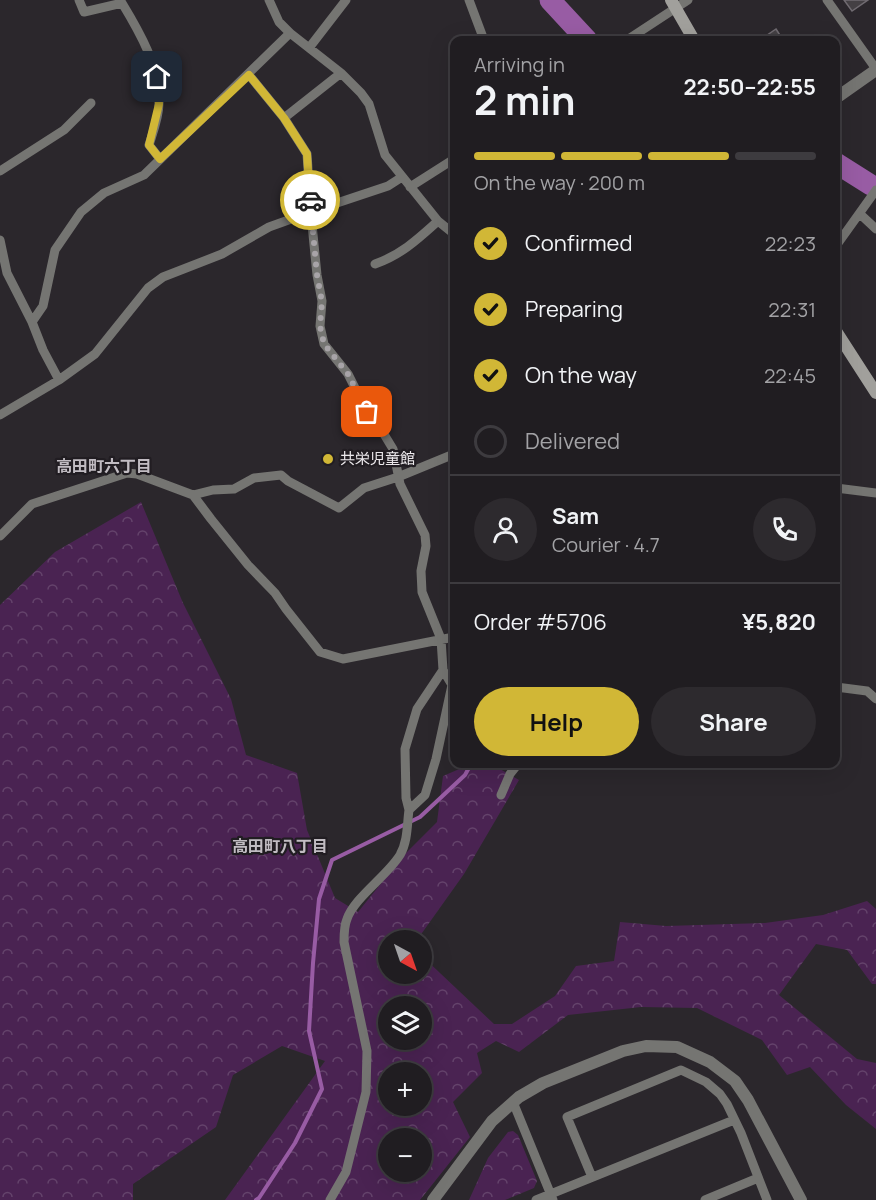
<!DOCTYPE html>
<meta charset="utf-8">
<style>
body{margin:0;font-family:Manrope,"Noto Sans JP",sans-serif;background:#2d2a2e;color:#f1f3f6;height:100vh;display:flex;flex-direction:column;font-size:22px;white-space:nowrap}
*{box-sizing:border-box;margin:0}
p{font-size:20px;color:#a2a2a5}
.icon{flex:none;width:33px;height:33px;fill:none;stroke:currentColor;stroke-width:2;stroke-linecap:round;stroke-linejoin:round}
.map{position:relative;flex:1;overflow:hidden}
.drawer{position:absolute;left:450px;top:36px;width:390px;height:732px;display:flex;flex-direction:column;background:#201d21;border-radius:12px;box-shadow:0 6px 24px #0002,0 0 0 2px #3d3b3f}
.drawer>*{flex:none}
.needle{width:39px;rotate:140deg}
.fabs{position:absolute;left:378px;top:930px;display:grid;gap:12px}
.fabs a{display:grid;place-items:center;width:54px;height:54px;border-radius:50%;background:#201d21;box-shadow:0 6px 24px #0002,0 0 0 2px #3d3b3f;font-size:30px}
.pin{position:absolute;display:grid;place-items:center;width:51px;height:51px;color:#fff;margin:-26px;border-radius:12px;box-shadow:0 3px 9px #0006}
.courier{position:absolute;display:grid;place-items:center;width:60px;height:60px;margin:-30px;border:4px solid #d1b736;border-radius:50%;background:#fff;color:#222;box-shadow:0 2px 8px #0007}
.overview em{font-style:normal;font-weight:700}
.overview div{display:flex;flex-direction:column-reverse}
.overview{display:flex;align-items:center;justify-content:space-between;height:102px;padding:0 24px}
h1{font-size:39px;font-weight:700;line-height:45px}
.bar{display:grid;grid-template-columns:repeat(4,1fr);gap:9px 6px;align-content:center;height:72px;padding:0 24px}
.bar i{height:8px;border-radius:4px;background:#3d3b3f}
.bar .selected{background:#d1b736}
.bar p{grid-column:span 4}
.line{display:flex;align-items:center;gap:15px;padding:0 24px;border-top:2px solid #3d3b3f}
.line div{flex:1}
.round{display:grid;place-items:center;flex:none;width:63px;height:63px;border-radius:32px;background:#2d2a2e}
ol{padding:0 24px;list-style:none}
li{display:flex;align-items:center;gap:18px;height:66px}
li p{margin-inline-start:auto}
li .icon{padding:6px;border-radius:50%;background:#d1b736;color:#111;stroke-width:4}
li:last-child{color:#a2a2a5}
li i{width:33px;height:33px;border:3px solid #3d3b3f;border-radius:50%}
.action{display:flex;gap:12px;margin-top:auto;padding:12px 24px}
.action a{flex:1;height:69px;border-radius:36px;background:#d1b736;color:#111;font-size:24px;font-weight:700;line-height:69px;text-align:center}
.action a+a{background:#2d2a2e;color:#f1f3f6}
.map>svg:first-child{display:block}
.forest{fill:url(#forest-crowns);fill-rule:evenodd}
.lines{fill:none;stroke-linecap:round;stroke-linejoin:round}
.stream{stroke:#985ca4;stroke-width:4}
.river{stroke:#985ca4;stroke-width:21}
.building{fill:#444044;stroke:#706b71;stroke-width:1.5}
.minor{stroke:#757572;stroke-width:9}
.tertiary{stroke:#757572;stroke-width:12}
.secondary{stroke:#a1a09c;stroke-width:12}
.done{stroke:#a8a4a8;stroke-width:6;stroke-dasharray:0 10.8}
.route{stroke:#d1b736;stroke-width:8}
.poi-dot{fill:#d1b736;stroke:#211d22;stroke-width:2}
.labels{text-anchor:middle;stroke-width:4.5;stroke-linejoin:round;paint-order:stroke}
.poi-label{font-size:15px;fill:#ebe8eb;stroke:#211d22;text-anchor:start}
.neighbourhood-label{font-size:16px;font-weight:bold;fill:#c1bcc2;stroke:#211d22}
</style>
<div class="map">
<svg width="876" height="1200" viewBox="0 0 876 1200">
<defs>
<pattern id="forest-crowns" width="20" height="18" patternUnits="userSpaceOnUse" patternTransform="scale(1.5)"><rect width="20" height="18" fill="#4a2352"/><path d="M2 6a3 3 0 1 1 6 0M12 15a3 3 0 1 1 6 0" fill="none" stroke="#64436b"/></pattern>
</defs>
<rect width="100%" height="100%" fill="#2b272c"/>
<path class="forest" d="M141,502L183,603L231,699L246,755L297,773L307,830L335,898L358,912L404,855L437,822L443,776L471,764H491L519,780L464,874L417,940H388V974H422V956L494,1024H512L555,996L576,966L614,961L620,922L666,926L765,923L823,915L867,901L876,909V984H872L847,950L816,944L779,995L857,1059L876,1063V1129L846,1105L810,1067L787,1075L762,1040L697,1008L641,1007L568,1015L519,1052L496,1041L477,1053L482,1073L453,1102L470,1137L420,1200H225L325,1061L282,1046L233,1075L216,1127L133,1184V1200H0V605L55,552ZM388,1006H422V1040H388ZM388,1072H422V1106H388ZM388,1138H422V1172H388Z
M513,1131L518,1135L537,1181L534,1188L505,1200H469L488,1158L508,1132Z"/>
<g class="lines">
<path class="stream" d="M256,1200L259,1198L295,1143L322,1089L309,1031L313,963L319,899L332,860L420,817L465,775L471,764"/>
<path class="river" d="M550,0L587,40
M836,163L871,185"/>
</g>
<path class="building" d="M844,0H868L852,11Z
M776,29L783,40H760Z"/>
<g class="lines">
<path class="minor" d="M79,0L84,12L122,3C139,31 161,69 159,103C159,117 153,132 149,145L160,159
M269,0L279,22L290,33L341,73L361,93L369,104L385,155L438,221L454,234
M469,0L484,40
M827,0L876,69
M627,40L688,0
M309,48L346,0
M249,75L284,118L307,154L311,214L317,275L322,301L320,326L324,344L348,374L367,412L379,426L393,449L400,484L425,535L426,546L421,571L422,592L441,639L443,670L452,685L454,687
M284,118L341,73
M0,171L64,130L91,103
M410,187L454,159
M860,214L876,229
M0,240L7,273L32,322L43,350L59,380
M836,246L876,190
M375,264C401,255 418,239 438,221
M32,322L43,306L55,250L81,212L104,193L144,175L290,33
M0,415L59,380L95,354L148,288L163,277L222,254L269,227L294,218L311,214L319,209L388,186L402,177
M836,488L876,493
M193,495L213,490L234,489L254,478L281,475L288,481L339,508L364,488L398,477L454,454
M0,536L32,504L127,473L137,474L193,495L211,519L248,565L275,593L286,609L320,652L343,659L454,637
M836,687L867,691L876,699
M501,795L510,774L518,764
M409,810L406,798L405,749L417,709L443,670
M513,1102L553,1200
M592,1177L567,1117L681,1070L706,1082L720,1094L727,1104L741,1133L767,1200
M330,1200L346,1172L366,1092L367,1051L344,942C344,934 344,926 347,919C354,898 387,876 400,855C408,841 407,824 409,810L425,795L436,759L452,685
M536,1200L734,1120
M705,1200L758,1178"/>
<path class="tertiary" d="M836,98L876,70
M433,1200L492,1121L519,1097L543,1083L623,1051L646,1046L677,1047L710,1062L735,1081L748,1100L801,1200"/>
<path class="secondary" d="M671,0L694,40
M836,331L876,393"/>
</g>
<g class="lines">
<path class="done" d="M310,200L317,275L322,302L320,326L324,344L348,374L367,412"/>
<path class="route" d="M157,77L159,104L149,145L160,159L249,75L284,118L307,154L310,200"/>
</g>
<circle class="poi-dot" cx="328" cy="459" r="6"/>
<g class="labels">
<g class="poi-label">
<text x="340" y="464">共栄児童館</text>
</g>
<g class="neighbourhood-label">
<text x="104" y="472">高田町六丁目</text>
<text x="280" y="852">高田町八丁目</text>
</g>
</g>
</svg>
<div class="fabs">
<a><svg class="needle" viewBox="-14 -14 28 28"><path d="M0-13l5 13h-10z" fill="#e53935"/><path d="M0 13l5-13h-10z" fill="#a2a2a5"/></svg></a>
<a><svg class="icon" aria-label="layers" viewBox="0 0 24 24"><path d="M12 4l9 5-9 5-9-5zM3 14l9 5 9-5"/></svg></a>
<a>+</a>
<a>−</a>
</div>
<div class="pin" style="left:367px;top:412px;background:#ea580c"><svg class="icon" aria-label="bag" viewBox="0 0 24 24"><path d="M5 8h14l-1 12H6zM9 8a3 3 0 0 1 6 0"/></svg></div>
<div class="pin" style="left:157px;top:77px;background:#1f2937"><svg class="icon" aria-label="home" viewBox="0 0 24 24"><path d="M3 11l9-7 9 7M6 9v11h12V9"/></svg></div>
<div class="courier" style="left:310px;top:200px"><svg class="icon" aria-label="car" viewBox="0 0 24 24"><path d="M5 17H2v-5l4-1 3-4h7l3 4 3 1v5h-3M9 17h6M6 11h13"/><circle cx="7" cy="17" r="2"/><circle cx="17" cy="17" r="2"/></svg></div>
<section class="drawer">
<div class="overview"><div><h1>2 min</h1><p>Arriving in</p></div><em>22:50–22:55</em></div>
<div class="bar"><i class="selected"></i><i class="selected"></i><i class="selected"></i><i></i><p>On the way · 200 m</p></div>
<ol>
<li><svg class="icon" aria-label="check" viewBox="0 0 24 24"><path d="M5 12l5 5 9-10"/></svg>Confirmed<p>22:23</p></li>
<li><svg class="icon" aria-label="check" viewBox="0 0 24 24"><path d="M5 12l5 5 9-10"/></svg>Preparing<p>22:31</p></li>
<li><svg class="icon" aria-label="check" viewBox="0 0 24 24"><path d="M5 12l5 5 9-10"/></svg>On the way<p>22:45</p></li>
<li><i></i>Delivered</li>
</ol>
<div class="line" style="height:108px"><a class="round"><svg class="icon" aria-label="person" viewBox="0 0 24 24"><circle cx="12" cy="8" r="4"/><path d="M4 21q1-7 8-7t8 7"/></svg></a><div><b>Sam</b><p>Courier · 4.7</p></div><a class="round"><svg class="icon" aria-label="phone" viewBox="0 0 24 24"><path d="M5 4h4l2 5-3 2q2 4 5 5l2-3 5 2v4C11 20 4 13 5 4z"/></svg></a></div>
<div class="line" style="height:78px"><div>Order #5706</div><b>¥5,820</b></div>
<div class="action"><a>Help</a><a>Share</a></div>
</section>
</div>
